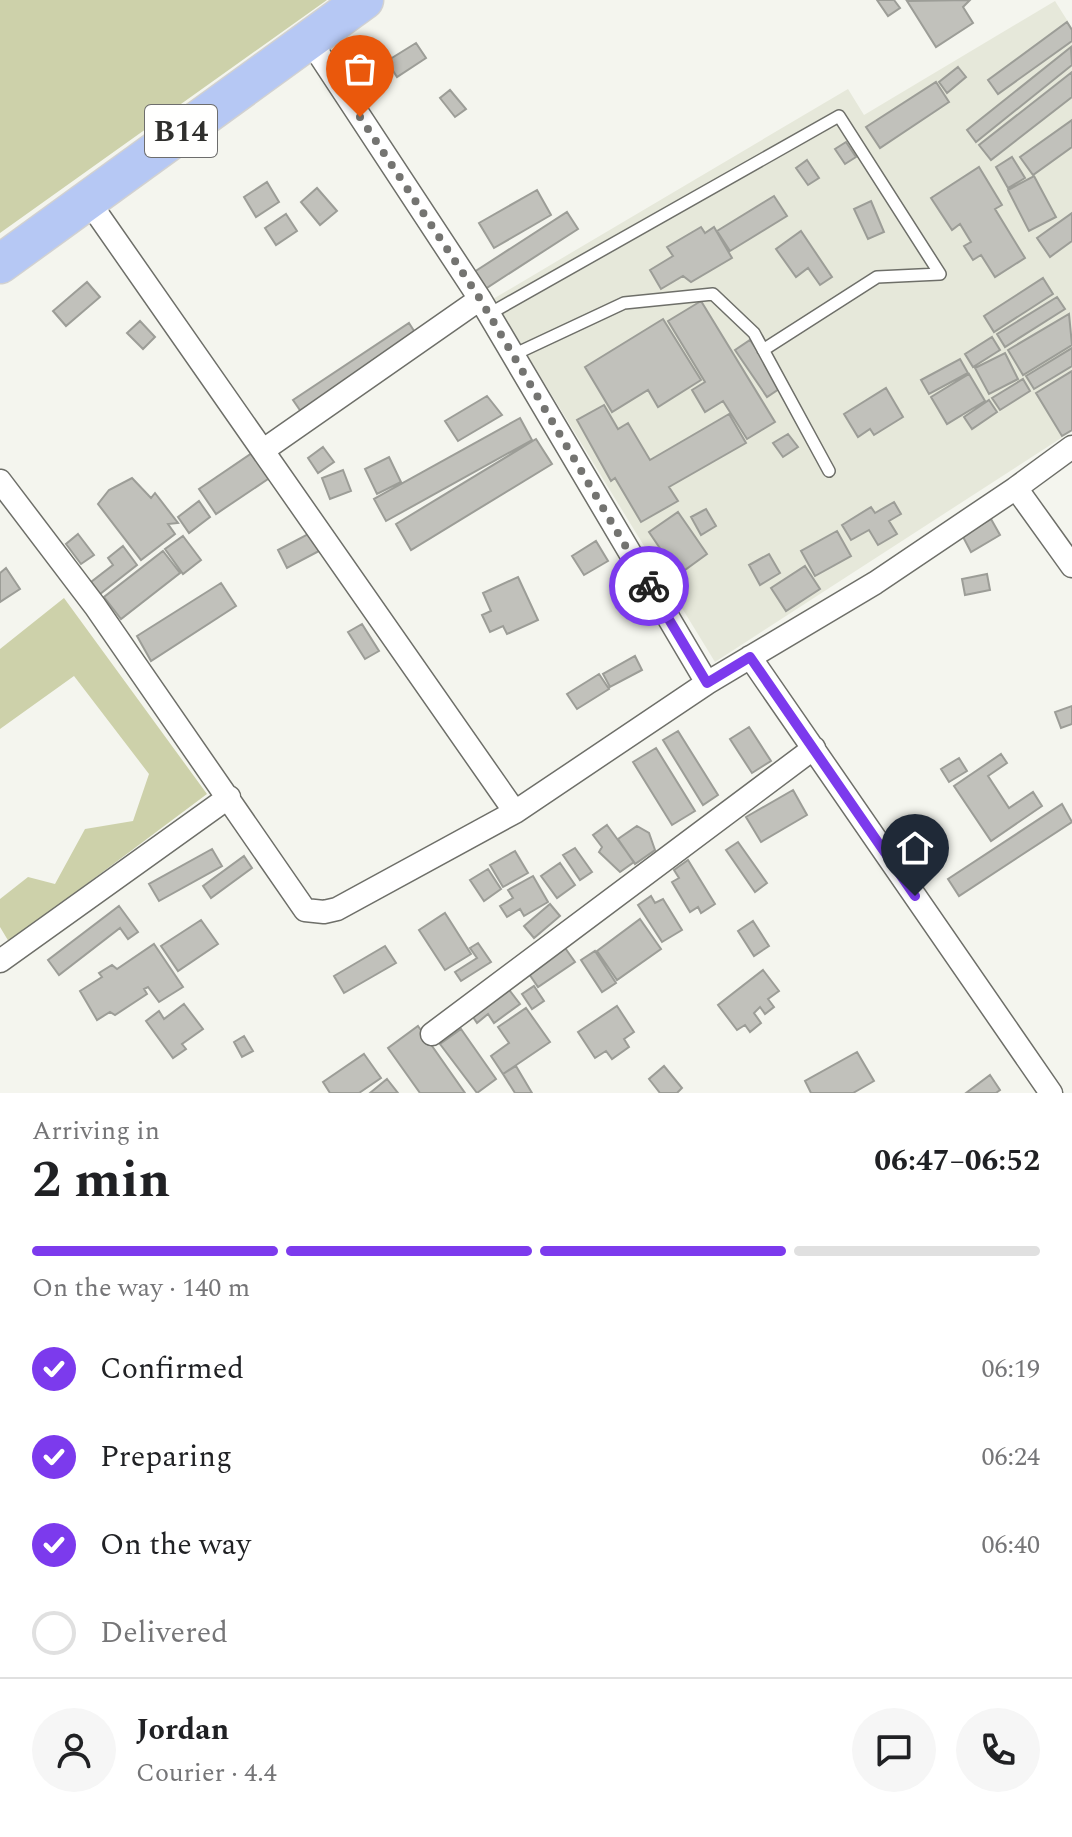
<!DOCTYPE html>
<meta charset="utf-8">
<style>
body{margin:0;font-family:Spectral,serif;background:#f6f6f6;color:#202124;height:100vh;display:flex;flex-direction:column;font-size:30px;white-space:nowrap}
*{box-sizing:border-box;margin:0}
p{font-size:26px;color:#757577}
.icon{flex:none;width:44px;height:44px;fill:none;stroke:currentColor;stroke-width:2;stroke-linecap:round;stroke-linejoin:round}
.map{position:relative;height:1093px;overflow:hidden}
.details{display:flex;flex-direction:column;background:#fff;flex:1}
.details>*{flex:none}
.pin{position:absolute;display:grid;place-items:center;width:68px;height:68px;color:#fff;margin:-82px -34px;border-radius:50% 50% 50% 0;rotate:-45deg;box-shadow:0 0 8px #0007}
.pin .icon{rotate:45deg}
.courier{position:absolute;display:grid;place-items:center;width:80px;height:80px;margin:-40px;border:6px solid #7c3aed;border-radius:50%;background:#fff;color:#222;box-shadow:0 2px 10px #0007}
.overview em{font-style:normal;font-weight:700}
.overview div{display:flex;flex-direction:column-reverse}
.overview{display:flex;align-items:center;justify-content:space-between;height:136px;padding:0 32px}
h1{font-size:52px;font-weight:700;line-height:60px}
.bar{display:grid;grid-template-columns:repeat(4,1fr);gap:12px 8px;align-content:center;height:96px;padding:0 32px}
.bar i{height:10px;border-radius:6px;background:#e0e0e0}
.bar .current{background:#7c3aed}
.bar p{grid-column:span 4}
.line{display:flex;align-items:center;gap:20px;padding:0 32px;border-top:2px solid #e0e0e0}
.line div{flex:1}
.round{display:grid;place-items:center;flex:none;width:84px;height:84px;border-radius:42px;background:#f6f6f6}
ol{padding:0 32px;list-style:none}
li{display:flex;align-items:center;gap:24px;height:88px}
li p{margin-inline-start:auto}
li .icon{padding:8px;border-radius:50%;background:#7c3aed;color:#fff;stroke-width:4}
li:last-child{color:#757577}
li i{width:44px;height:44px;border:4px solid #e0e0e0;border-radius:50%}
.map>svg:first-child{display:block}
.built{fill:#e6e8da}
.green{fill:#cdd1aa}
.building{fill:#c1c1bb;stroke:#9c9d97;stroke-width:2}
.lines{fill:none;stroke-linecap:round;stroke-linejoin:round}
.service-casing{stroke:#6e6f69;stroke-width:14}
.minor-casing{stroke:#6e6f69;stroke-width:25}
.trunk-casing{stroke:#d1d1d1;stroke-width:41}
.service{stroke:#fff;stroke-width:11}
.minor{stroke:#fff;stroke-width:22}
.trunk{stroke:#b6c8f4;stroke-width:38}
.done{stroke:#747471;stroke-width:8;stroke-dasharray:0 14.4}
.route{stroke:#7c3aed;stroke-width:10}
.labels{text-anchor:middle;stroke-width:6;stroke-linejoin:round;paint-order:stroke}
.shield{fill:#fffffe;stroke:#6d6d6c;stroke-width:2}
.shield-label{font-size:30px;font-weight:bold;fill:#2f2f2d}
</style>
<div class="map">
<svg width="1072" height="1093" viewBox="0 0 1072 1093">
<rect width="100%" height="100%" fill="#f4f5ee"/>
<path class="built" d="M1055,1L1072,28V431L715,662L493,299L848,89L864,115Z"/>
<path class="green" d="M0,0H327L0,233Z
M64,598L207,794L9,942L0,927V899L28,877L55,884L85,829L133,821L149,774L74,676L0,729V649Z"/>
<path class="building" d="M877,0H894L900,8L888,16Z
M970,0L963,7L973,23L936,47L907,1Z
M1067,22L1072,30V41L998,94L988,80Z
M416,43L426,58L397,77L387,61Z
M1071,47L1072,65L976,142L967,130Z
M958,67L966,77L947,93L939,82Z
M1072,72V97L991,160L979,145Z
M936,82L949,102L880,148L866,127Z
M450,90L466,109L455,117L440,98Z
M1072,120V147L1033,175L1020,157Z
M846,142L856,157L845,164L835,149Z
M1012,157L1025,178L1008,188L996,167Z
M807,160L819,178L808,185L796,168Z
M979,167L1002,205L995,209L1025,258L995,277L981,255L973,260L964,246L971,242L960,224L952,230L931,198Z
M1034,176L1056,217L1029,231L1008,190Z
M267,182L279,202L256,217L244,197Z
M317,188L337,211L320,225L301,202Z
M537,190L551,215L494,248L479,223Z
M774,196L787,216L730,251L717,231Z
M871,201L884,232L868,239L854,209Z
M567,212L578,229L482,291L471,274Z
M1072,213V241L1050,257L1037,238Z
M286,214L297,231L276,245L265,228Z
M701,227L705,233L714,227L732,258L691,282L683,276L661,289L650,270L673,256L667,247Z
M801,231L832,277L820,285L808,268L796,277L776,249Z
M1043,278L1053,294L994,332L984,316Z
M87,282L100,297L66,326L53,311Z
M1057,297L1065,309L1005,347L997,334Z
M701,301L775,422L747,439L723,401L705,412L692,390L705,382L668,321Z
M1069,314L1072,345L1023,375L1008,350Z
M663,319L701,380L658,407L648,390L612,412L585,367Z
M140,321L155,337L143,349L127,333Z
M409,323L416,334L304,416L293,400Z
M992,337L1000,350L973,367L965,354Z
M750,340L782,387L767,397L735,350Z
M1072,348V366L1034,389L1026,376Z
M1005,353L1018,379L989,394L975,368Z
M960,359L968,373L929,394L921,380Z
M1072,371V430L1062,436L1036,393Z
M969,374L985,401L947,424L931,397Z
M1023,379L1030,391L1000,410L992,398Z
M886,388L903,417L874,435L870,429L858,437L844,414Z
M487,396L502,415L458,441L445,421Z
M989,400L997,412L972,429L964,417Z
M604,405L618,429L628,423L650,460L729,414L746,443L669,487L678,501L641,522L615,478L611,481L577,420Z
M520,418L532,440L386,521L374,499Z
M788,434L798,447L783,457L773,443Z
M536,439L552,464L411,550L396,524Z
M323,447L334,462L318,473L308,458Z
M255,451L271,477L216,514L199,489Z
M389,457L401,482L377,494L365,469Z
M343,470L351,491L330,499L322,478Z
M132,478L151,498L155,493L178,523L168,524L175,534L141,560L98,504L109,490Z
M199,501L210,517L189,533L178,517Z
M894,502L901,514L889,521L897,534L878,545L869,530L851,540L842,525L871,507L875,513Z
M706,509L716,526L701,535L691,517Z
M678,512L707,554L678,575L649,532Z
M991,519L1000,535L971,552L962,535Z
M837,531L851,556L815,576L801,551Z
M310,533L319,551L287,568L278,550Z
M78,534L94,555L81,564L66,544Z
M183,536L201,560L183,574L165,549Z
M596,541L608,561L584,575L572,556Z
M123,546L137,565L100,594L91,582L113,565L108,558Z
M163,551L180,573L121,619L104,597Z
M769,554L780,573L760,585L749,565Z
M805,566L820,589L786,611L771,588Z
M6,568L20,589L0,602V573Z
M987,574L990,590L965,595L962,579Z
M518,577L538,620L507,634L503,626L490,632L482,615L491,611L483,593Z
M221,583L236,606L151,661L137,636Z
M362,624L379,651L365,659L348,632Z
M635,656L642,670L610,687L603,674Z
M599,674L609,689L577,709L567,694Z
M1072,706V724L1061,728L1055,712Z
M749,727L771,761L752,773L730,739Z
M678,731L718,795L703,805L663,740Z
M656,748L695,811L672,825L633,762Z
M1001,754L1007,763L988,776L1009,808L1033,792L1042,806L991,841L954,786Z
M959,758L967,771L949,782L941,769Z
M793,790L807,815L761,842L746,817Z
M1062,804L1072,822L959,896L948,879Z
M607,825L634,862L620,872L599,852L602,847L593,835Z
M637,826L649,833L655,850L635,864L618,839Z
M738,842L767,883L755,892L726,850Z
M575,848L592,872L580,880L563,855Z
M212,849L222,866L159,901L149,884Z
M515,851L528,873L503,887L490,865Z
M244,856L252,868L211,898L203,886Z
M688,860L715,904L701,913L698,907L690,912L672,882L679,878L674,870Z
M560,863L575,885L557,898L541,876Z
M488,869L501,889L484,901L470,880Z
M533,876L548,902L524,916L520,909L507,917L500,906L513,898L508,890Z
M651,896L655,903L663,899L682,930L662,942L638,905Z
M550,904L560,916L534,938L524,926Z
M119,906L138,932L128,939L120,928L59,975L48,960Z
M445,913L471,954L445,970L419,930Z
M640,919L661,949L617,980L597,951Z
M201,920L218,944L178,971L161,946Z
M753,921L769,946L754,956L738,931Z
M478,943L491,962L461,981L455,972L477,958L470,948Z
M154,944L183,987L159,1002L148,987L144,989L147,994L115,1015L110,1012L97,1020L80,991L102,977L99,973L112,965L117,969Z
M563,945L575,962L538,987L527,971Z
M385,946L396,963L344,993L334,976Z
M595,951L616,983L602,992L581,960Z
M763,970L779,991L768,999L774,1007L765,1014L760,1007L754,1013L761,1023L750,1032L745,1025L737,1030L718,1005Z
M534,986L544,1001L532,1009L522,994Z
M507,987L520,1004L494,1023L488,1014L477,1023L471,1014Z
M184,1004L203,1029L182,1044L186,1049L173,1058L146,1021L159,1011L164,1019Z
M617,1006L634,1032L624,1039L629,1047L612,1059L606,1051L595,1058L578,1032Z
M526,1008L550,1042L503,1074L491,1056L509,1043L498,1027Z
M418,1026L465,1093H420L388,1048Z
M461,1029L496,1079L477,1093L440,1044Z
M244,1036L253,1051L242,1057L234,1042Z
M857,1052L874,1081L853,1093H811L805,1081Z
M364,1054L381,1078L359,1093H330L323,1082Z
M516,1066L532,1093H515L503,1074Z
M664,1066L682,1088L677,1093H660L649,1079Z
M990,1075L1000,1090L996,1093H966Z
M387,1079L398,1093H370Z"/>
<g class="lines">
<g class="service-casing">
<path id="service" d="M489,314L839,116L940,274L877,277L763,350
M513,355L624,303L713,294L754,333L829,471"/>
</g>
<g class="minor-casing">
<path id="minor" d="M309,39L480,299L707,683
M87,199L515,812
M265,449L480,299
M0,481L95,606L305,910L324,912L337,909L515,812L707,683L875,583L1016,488L1072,566
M1016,488L1072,447
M750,657L1051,1093
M0,961L229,797
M432,1034L814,748"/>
</g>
<g class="trunk-casing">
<path id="trunk" d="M0,264L364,0"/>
</g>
<use href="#service" class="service"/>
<use href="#minor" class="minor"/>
<use href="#trunk" class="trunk"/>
</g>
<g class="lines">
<path class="done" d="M360,117L480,299L649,586"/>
<path class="route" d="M649,586L707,683L750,657L915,896"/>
</g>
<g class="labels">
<rect class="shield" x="145" y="105" width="72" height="52" rx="6"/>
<g class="shield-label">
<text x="181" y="141">B14</text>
</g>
</g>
</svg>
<div class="pin" style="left:360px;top:117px;background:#ea580c"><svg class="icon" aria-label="bag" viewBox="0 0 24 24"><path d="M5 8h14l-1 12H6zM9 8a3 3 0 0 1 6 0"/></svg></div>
<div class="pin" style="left:915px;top:896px;background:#1f2937"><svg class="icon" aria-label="home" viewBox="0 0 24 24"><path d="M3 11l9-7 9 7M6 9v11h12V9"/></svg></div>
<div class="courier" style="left:649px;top:586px"><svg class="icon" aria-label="bike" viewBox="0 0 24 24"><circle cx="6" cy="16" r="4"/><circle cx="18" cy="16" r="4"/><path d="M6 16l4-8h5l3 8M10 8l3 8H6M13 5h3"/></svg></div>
</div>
<section class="details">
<div class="overview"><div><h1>2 min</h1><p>Arriving in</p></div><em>06:47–06:52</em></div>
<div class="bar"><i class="current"></i><i class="current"></i><i class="current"></i><i></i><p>On the way · 140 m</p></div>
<ol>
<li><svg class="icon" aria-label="check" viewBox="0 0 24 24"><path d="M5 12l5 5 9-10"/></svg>Confirmed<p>06:19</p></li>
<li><svg class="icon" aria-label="check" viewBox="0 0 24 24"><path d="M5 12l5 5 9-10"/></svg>Preparing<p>06:24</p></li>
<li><svg class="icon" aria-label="check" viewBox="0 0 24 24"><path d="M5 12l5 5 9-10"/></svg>On the way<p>06:40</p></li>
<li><i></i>Delivered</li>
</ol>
<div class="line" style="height:144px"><a class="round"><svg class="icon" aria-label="person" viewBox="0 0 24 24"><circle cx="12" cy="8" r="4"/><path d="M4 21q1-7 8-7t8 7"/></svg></a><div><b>Jordan</b><p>Courier · 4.4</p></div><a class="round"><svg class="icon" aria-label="chat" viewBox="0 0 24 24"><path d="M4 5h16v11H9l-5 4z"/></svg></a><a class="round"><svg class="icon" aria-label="phone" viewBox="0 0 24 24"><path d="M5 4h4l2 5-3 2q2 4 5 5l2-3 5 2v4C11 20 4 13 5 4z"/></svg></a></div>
</section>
